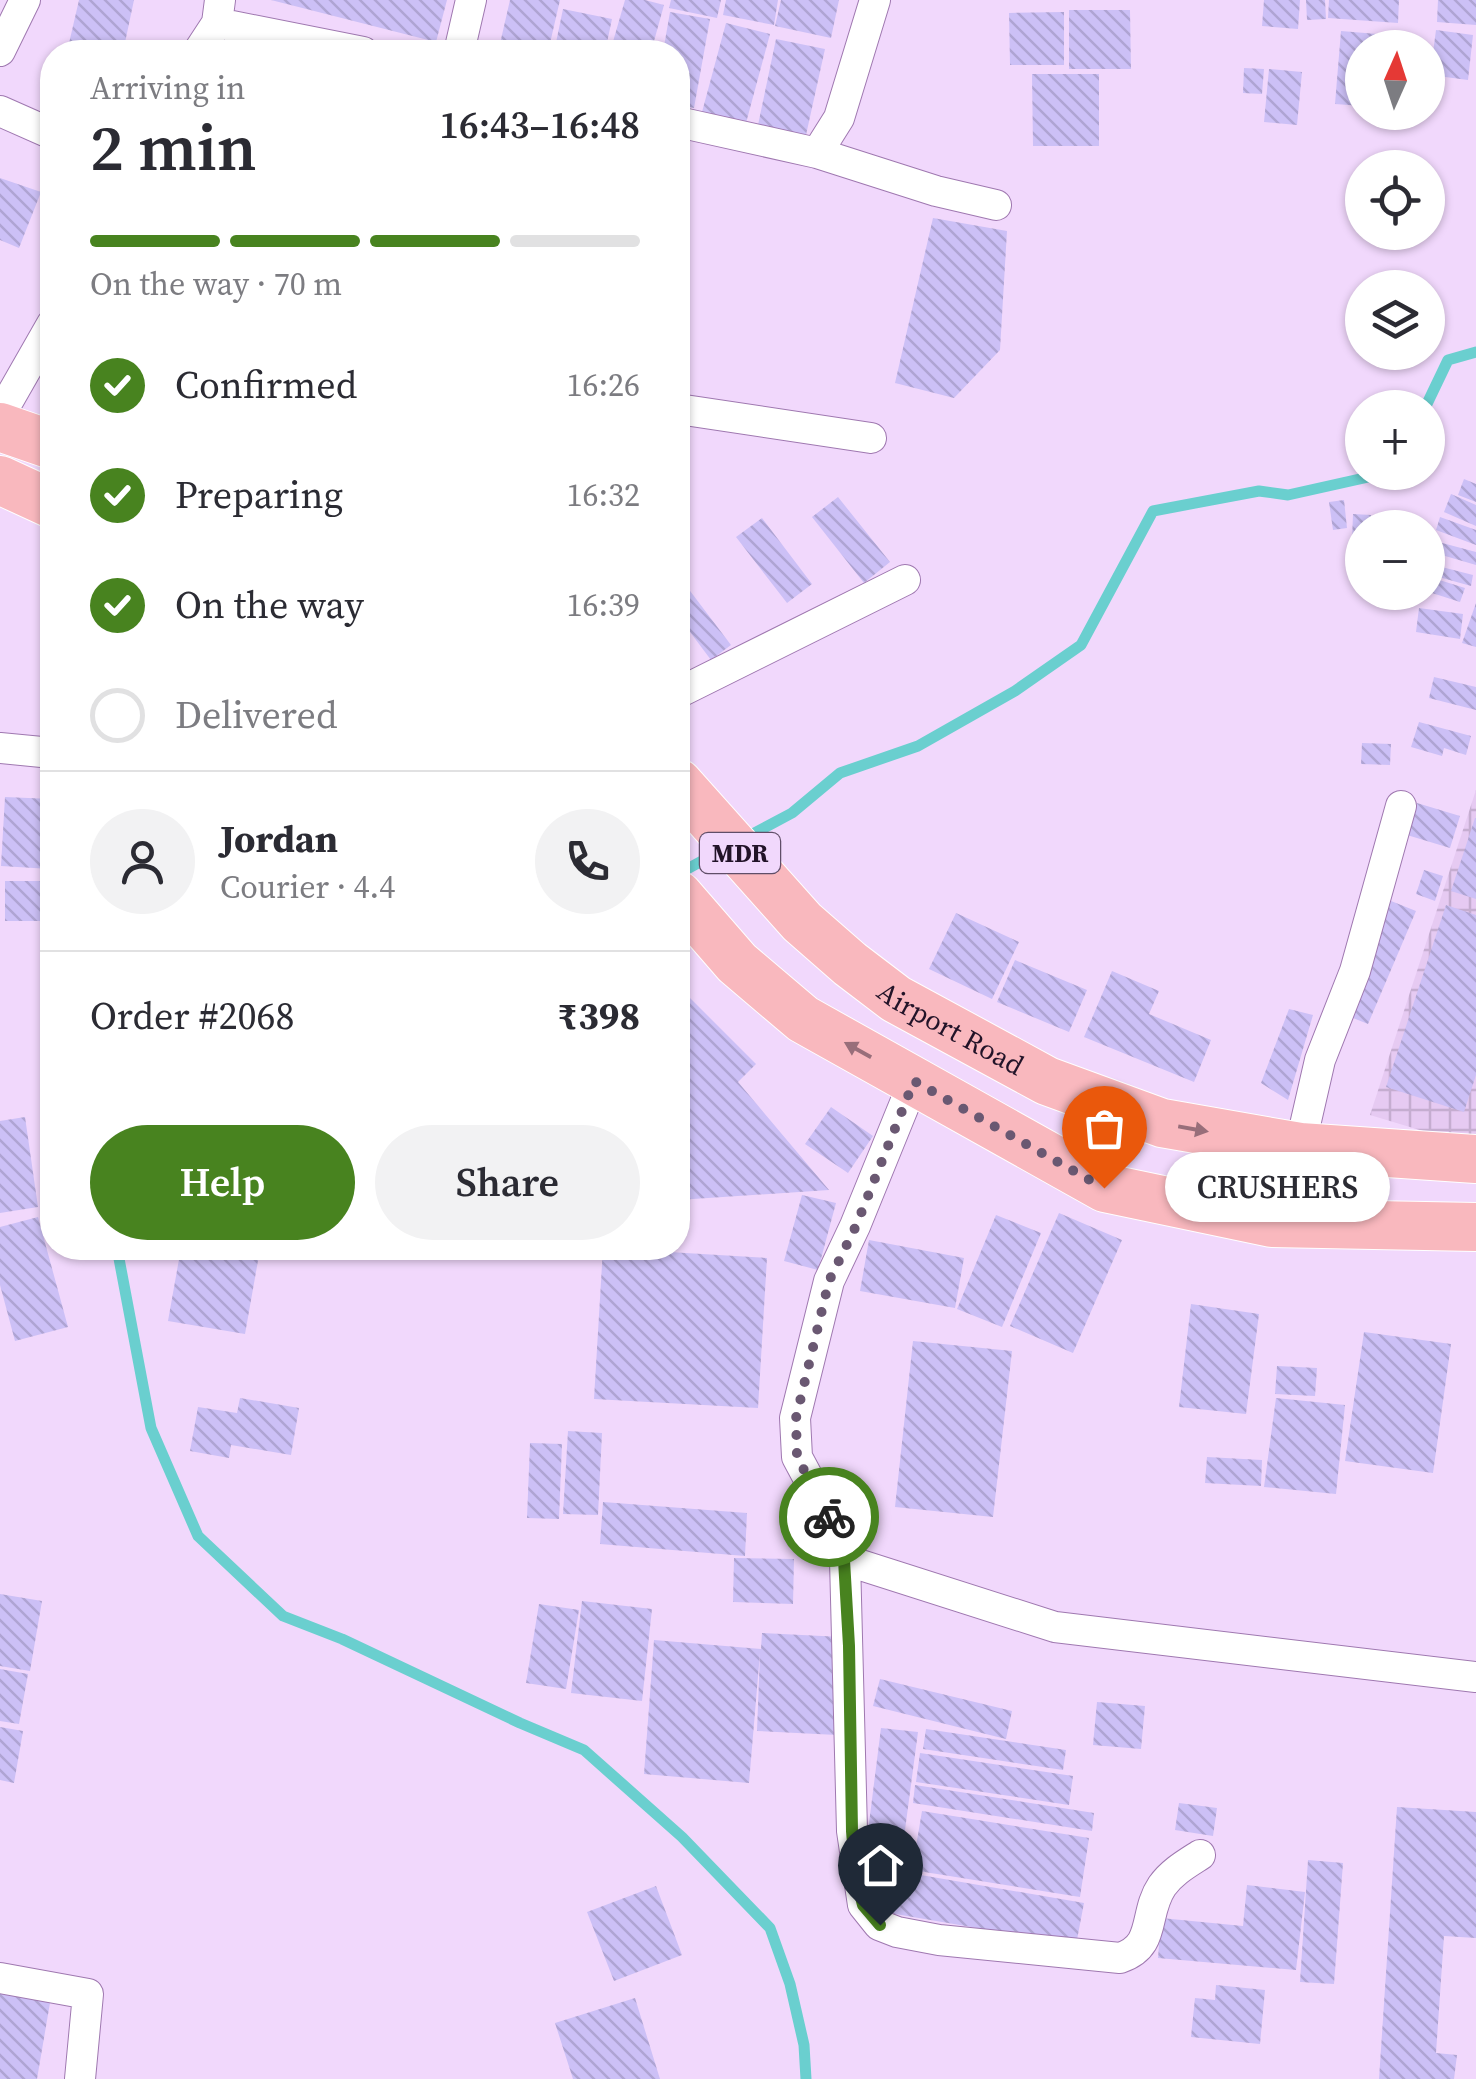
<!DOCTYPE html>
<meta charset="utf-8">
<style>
body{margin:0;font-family:"Source Serif 4",serif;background:#f2f2f3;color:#2b2b33;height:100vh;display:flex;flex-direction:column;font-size:38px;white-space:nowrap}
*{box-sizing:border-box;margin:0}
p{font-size:32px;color:#7c7c81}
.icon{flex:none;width:55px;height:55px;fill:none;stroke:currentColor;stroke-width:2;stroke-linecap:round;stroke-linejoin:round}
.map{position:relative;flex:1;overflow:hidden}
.drawer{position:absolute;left:40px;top:40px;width:650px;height:1220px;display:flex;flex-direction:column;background:#fff;border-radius:40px;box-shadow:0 2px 8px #0004}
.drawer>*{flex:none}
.needle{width:65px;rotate:3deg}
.fabs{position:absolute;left:1345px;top:30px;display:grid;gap:20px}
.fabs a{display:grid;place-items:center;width:100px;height:100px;border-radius:50%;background:#fff;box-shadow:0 2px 8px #0004;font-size:50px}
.pin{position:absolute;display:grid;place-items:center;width:85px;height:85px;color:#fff;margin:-102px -42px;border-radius:50% 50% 50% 0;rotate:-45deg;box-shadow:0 0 10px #0007}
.pin .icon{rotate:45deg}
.courier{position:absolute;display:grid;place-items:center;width:100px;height:100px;margin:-50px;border:8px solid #48831f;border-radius:50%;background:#fff;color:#222;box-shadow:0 2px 12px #0007}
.bubble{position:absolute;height:70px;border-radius:35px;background:#fff;box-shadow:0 2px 8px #0004;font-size:32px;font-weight:600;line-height:70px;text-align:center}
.overview em{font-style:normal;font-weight:600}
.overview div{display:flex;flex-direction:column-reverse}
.overview{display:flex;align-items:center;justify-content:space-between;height:170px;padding:0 50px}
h1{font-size:65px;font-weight:600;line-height:75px}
.bar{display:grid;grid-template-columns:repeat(4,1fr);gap:15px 10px;align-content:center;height:120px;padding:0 50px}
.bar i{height:12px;border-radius:8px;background:#e1e1e2}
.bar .on{background:#48831f}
.bar p{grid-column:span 4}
.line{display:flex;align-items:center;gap:25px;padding:0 50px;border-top:2px solid #e1e1e2}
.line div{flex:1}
.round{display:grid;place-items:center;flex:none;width:105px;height:105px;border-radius:52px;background:#f2f2f3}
ol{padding:0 50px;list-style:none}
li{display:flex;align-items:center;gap:30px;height:110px}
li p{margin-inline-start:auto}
li .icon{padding:10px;border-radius:50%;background:#48831f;color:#fff;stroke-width:4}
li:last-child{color:#7c7c81}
li i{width:55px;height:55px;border:5px solid #e1e1e2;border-radius:50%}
.action{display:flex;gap:20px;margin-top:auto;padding:20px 50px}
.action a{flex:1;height:115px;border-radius:60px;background:#48831f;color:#fff;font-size:40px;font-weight:600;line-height:115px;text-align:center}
.action a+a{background:#f2f2f3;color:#2b2b33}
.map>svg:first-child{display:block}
.industrial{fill:url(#industrial-grid)}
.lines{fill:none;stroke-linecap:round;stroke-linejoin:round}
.stream{stroke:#6acfcf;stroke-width:11}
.building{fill:url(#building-back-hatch)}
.minor-casing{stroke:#9f78b0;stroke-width:32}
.primary-casing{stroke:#fff;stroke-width:50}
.minor{stroke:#fff;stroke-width:30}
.primary{stroke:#f9b8be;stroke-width:48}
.oneway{fill:#986e7a}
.done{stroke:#6a5872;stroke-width:10;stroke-dasharray:0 18}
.route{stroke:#48831f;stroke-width:12}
.labels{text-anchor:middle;stroke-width:10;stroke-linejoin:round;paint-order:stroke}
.shield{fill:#f1d8fc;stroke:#604e68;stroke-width:2.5}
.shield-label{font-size:25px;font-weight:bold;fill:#221328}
.street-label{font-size:28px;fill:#221328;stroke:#f1d8fc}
</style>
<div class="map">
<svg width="1476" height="2079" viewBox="0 0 1476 2079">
<defs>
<pattern id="industrial-grid" width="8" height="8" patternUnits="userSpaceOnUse" patternTransform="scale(2.5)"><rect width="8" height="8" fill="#e6caf2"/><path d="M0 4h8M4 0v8" fill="none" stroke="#c5add0"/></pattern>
<pattern id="building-back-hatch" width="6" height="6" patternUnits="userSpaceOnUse" patternTransform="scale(2.5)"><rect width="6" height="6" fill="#ccc0f6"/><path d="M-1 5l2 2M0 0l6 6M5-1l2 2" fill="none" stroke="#afa4d3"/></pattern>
</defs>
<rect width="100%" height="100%" fill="#f1d8fc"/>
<path class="industrial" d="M1476,790V1147L1370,1115Z"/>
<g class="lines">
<path class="stream" d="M1425,408L1448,360L1476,352
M743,839L792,813L840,773L918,746L1015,691L1081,645L1153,511L1259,491L1288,495L1391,472
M678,874L722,850
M117,1248L151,1428L198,1536L283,1616L342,1639L520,1723L584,1750L682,1837L770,1928L790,1984L804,2045L806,2079"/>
</g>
<path class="building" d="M79,0H134L123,52H67Z
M271,0H447L436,42Z
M510,0H560L548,52H518L499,48Z
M625,0H645L664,5L651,52H610Z
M671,0H721L717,18L669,8Z
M726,0H778L774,25L723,15Z
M781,0H839L831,38L775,26Z
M1264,0H1300L1298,29L1262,26Z
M1306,0H1325L1326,19L1307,20Z
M1329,0H1399L1398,23L1328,18Z
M1438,0H1476V25L1437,22Z
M563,9L612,19L605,52H554Z
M1069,10H1130L1131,69H1069Z
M670,12L710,19L694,108L678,105V52H663Z
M1064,12V65H1010L1009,13Z
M726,23L770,34L746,123L702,112Z
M1436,30L1473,35L1468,80L1430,75Z
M1341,31L1401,36L1400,48H1362V106L1335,104Z
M776,39L825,49L806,135L758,125Z
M1244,68L1264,69L1262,94L1243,93Z
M1269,69L1302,72L1297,125L1264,122Z
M1032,74H1099V146H1033Z
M0,178L41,192L19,248L0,240Z
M933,218L1007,231L1000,350L954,398L895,383Z
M1464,479L1476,484V502L1458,495Z
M1451,494L1476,505V526L1444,512Z
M838,497L890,562L864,583L812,517Z
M1344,500L1347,528L1333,530L1329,502Z
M1353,514L1371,515V528H1362V541H1352Z
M1416,517V528H1379L1378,518Z
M1440,517L1476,530V545L1436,530Z
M762,518L812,584L787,603L736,537Z
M1431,540L1476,552V565L1428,551Z
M1430,564L1473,575L1471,586L1428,574Z
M678,575L731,645L711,660L678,616Z
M1433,578L1465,588L1460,602L1429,592Z
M1476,603V647L1462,643Z
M1419,608L1463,614L1460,639L1416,632Z
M1434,677L1476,687V710L1429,698Z
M1419,722L1471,736L1466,755L1444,748L1442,756L1411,747Z
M1362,743L1391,744L1390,765L1361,764Z
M5,797L52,799L50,869L1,866Z
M1417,803L1460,816L1450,848L1407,835Z
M1475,818H1476V899L1451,891Z
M1424,870L1443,876L1435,901L1416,894Z
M5,881H44L43,921H5Z
M1391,901L1416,911L1368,1024L1343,1014Z
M1446,905L1476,915V1075L1464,1112L1386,1087Z
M956,913L1019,942L992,999L929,969Z
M1015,960L1087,990L1069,1032L997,1002Z
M1112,971L1159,991L1149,1014L1211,1040L1194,1082L1084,1037Z
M686,994L756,1064L738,1082L829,1190L678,1200V1000Z
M1289,1009L1313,1015L1288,1100L1261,1083Z
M831,1107L873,1136L848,1173L805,1144Z
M25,1117L38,1207L0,1213V1121Z
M802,1195L836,1203L818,1270L784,1261Z
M1059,1213L1122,1240L1073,1353L1010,1326Z
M996,1215L1041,1233L1002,1327L957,1309Z
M38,1217L68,1327L15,1341L0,1285V1227Z
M869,1240L964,1258L955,1308L860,1291Z
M181,1248H213L259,1255L245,1334L168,1321Z
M603,1248L767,1258L758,1408L594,1399Z
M1191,1304L1259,1314L1246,1414L1179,1407Z
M1364,1332L1451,1344L1433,1473L1345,1461Z
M913,1341L1012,1351L993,1517L895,1507Z
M1277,1366L1317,1368L1315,1396L1275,1394Z
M240,1398L299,1408L291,1455L231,1445L229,1458L190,1451L198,1407L237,1413Z
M1276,1398L1345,1405L1336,1494L1264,1487Z
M568,1431L602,1433L598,1515L563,1514Z
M530,1443L562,1444L559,1519L527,1518Z
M1207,1457L1262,1460L1261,1486L1205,1483Z
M603,1502L747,1513L745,1556L600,1544Z
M734,1558L794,1559L793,1604L733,1602Z
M0,1594L42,1601L30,1671L0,1666Z
M582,1601L652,1609L642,1701L571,1693Z
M539,1604L579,1610L566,1689L526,1683Z
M762,1633L842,1637L837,1735L757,1731L760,1653L749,1783L644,1774L654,1640L761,1649Z
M0,1669L28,1674L19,1724L0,1721Z
M880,1679L1012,1711L1006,1739L873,1706Z
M1097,1702L1145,1706L1141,1749L1093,1745Z
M0,1727L23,1731L14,1783L0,1780Z
M881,1728L918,1732L901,1860L865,1855Z
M926,1729L1066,1750L1063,1770L923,1749Z
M920,1753L1073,1776L1069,1805L916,1782Z
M915,1785L1094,1813L1092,1831L913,1803Z
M1179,1803L1217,1808L1213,1836L1175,1830Z
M1397,1807L1476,1812V1938L1444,1936L1436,2053L1457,2055L1454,2079H1379Z
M922,1811L1089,1838L1080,1897L912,1870Z
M1308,1860L1343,1863L1334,1984L1300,1982Z
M880,1868L1084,1903L1076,1945L872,1910Z
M1247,1885L1305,1892L1296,1970L1158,1958L1161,1918L1243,1926Z
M656,1886L682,1955L614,1981L587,1912Z
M1216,1985L1265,1990L1260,2044L1191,2037L1195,1998L1215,2000Z
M0,1988L51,1997L37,2079H0Z
M635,1998L660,2079H573L555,2023Z"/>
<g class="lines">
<g class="minor-casing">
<path id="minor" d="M217,23L363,52
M0,51L25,0
M198,52L217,23L220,0
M459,52L471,0
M0,111L52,134
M678,122L817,153L936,191L996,205
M817,153L839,118L875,0
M678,409L871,438
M0,415L52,324
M678,693L905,580
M0,748L52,753
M914,1081L855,1226L829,1281L795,1418L797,1457L834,1526L845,1560L852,1831L863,1905L879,1925L897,1932L939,1940L1120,1958C1157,1946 1143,1914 1162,1886C1172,1872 1186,1864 1200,1855
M1300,1147L1320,1060L1355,971L1401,806
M845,1560L1055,1627L1476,1677
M0,1978L88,1994L80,2079"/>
</g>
<g class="primary-casing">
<g id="primary">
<path d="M0,427L52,445"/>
<path d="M0,480L52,504"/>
<path id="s1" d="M678,783L802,922L850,964L896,999L1047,1081L1162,1123L1300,1147L1476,1159"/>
<path d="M678,895L737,963L803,1019L1105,1188L1272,1223L1476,1227"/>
</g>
</g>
<use href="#minor" class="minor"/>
<use href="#primary" class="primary"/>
</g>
<defs><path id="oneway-solid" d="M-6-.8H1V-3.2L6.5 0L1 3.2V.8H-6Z" transform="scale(2.5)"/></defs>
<g class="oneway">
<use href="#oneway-solid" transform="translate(858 1050) rotate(-151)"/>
<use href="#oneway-solid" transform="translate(1193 1129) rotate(10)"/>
</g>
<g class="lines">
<path class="done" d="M829,1517L797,1457L796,1418L829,1281L856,1226L914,1081L1104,1188"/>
<path class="route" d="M829,1517L844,1560L849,1646L852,1831L856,1878L863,1905L880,1925"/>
</g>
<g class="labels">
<rect class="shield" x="700" y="833" width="80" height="40" rx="8"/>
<g class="shield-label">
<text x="740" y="862">MDR</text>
</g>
<g class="street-label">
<text dy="10" stroke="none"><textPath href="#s1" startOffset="370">Airport Road</textPath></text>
</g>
</g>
</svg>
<div class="fabs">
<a><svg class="needle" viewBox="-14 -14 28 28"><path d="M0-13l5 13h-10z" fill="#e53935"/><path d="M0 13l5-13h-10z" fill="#7c7c81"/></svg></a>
<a><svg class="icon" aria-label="locate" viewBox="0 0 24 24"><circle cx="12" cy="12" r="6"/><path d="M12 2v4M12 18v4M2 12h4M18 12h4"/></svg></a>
<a><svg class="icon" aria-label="layers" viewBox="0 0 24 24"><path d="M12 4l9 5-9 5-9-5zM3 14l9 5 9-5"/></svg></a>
<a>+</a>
<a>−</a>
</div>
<div class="pin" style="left:1104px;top:1188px;background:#ea580c"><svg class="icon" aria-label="bag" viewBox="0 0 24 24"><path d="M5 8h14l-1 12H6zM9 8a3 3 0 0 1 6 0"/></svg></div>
<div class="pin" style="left:880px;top:1925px;background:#1f2937"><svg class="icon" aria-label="home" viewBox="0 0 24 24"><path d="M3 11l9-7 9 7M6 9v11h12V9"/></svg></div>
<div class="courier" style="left:829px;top:1517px"><svg class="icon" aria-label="bike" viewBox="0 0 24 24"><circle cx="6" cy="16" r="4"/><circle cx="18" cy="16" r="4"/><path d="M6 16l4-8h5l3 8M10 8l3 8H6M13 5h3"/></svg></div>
<div class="bubble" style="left:1165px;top:1152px;width:225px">CRUSHERS</div>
<section class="drawer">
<div class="overview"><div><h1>2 min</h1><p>Arriving in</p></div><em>16:43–16:48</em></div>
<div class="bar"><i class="on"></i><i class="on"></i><i class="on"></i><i></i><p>On the way · 70 m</p></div>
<ol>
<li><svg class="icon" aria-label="check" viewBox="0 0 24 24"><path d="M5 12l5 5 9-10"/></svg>Confirmed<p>16:26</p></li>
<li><svg class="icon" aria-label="check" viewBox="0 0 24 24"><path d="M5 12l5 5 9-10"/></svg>Preparing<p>16:32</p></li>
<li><svg class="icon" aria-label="check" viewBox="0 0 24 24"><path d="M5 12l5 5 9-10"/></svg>On the way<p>16:39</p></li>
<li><i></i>Delivered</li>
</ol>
<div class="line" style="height:180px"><a class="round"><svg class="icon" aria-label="person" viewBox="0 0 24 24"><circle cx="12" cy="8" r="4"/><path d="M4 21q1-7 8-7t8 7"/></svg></a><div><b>Jordan</b><p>Courier · 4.4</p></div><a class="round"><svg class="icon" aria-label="phone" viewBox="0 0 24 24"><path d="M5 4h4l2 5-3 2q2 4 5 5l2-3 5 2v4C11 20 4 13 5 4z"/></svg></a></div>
<div class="line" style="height:130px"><div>Order #2068</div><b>₹398</b></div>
<div class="action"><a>Help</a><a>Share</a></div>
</section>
</div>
